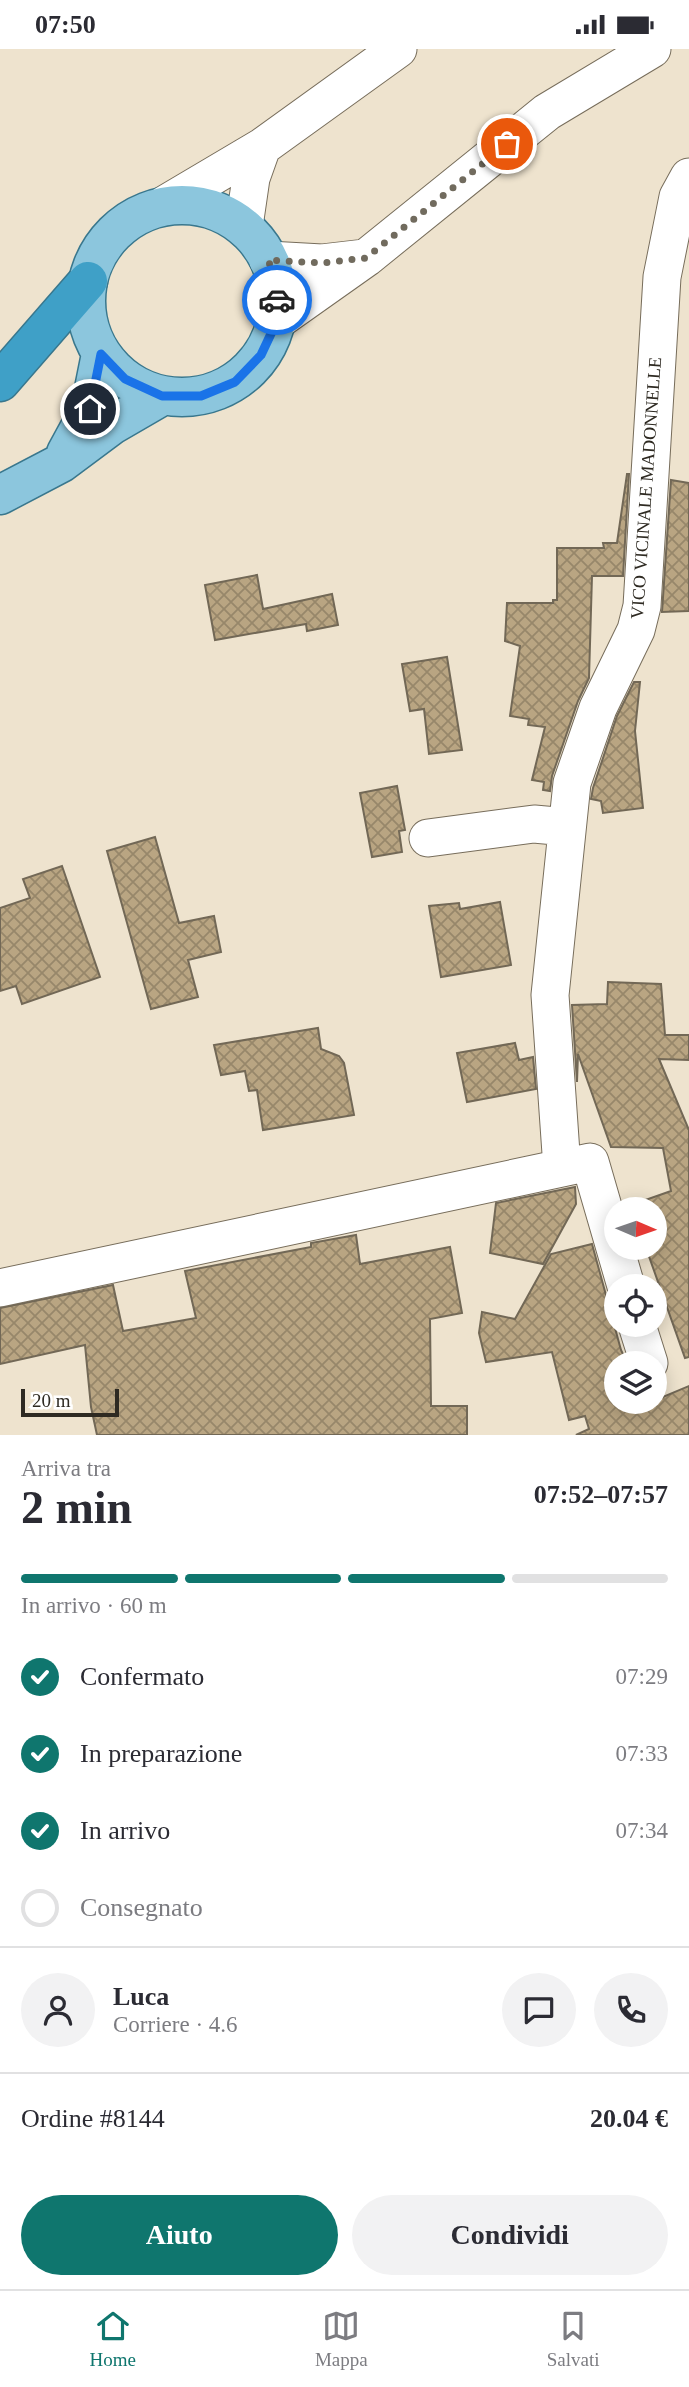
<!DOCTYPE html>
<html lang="it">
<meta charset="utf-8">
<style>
body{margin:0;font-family:Georgia,serif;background:#f2f2f3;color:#2b2b33;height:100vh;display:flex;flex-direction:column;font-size:26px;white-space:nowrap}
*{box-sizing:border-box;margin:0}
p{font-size:23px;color:#7c7c81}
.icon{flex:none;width:38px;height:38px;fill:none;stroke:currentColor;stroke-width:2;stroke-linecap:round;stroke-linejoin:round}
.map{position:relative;height:1386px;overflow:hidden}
.drawer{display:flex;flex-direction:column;background:#fff;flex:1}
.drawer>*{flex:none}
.needle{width:46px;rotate:92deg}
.fabs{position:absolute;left:604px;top:1148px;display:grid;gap:14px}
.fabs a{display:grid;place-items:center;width:63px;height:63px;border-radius:50%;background:#fff;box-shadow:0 4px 18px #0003;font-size:35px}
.scale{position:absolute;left:21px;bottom:18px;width:98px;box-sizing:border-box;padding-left:7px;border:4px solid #2e2a22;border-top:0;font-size:19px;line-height:24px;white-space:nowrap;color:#2e2a22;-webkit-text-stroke:5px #fff;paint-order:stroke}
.pin{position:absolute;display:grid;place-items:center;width:60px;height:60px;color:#fff;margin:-30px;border:4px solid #fff;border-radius:50%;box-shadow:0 2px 7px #0007}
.courier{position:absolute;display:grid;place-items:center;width:70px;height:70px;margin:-35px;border:5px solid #1a73e8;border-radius:50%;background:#fff;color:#222;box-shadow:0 2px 9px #0007}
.overview em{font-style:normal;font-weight:700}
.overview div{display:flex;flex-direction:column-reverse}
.overview{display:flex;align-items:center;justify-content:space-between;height:119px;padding:0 21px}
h1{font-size:46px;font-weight:700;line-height:52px}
.bar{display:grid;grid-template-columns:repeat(4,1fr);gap:10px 7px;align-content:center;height:84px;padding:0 21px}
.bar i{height:9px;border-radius:5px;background:#e1e1e2}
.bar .on{background:#0f766e}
.bar p{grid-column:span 4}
.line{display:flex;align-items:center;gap:18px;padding:0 21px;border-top:2px solid #e1e1e2}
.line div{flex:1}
.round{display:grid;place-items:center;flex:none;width:74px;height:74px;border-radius:37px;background:#f2f2f3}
ol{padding:0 21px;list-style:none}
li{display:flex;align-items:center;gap:21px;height:77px}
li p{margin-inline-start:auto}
li .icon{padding:7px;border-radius:50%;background:#0f766e;color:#fff;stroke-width:4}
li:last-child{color:#7c7c81}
li i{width:38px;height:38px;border:4px solid #e1e1e2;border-radius:50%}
.button{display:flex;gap:14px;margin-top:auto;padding:14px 21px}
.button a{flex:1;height:80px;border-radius:42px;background:#0f766e;color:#fff;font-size:28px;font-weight:700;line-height:80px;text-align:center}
.button a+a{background:#f2f2f3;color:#2b2b33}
.status{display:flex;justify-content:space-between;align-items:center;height:49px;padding:0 35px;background:#fff;direction:ltr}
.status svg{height:19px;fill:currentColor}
.dock{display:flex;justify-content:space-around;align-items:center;height:98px;border-top:2px solid #e1e1e2;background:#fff;font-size:19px;color:#7c7c81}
.dock a{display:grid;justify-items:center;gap:4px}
.dock .on{color:#0f766e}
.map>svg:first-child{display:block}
.building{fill:url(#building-cross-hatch);stroke:#726856;stroke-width:2}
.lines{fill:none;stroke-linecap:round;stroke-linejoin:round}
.minor-casing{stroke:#776d5b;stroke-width:39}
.major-casing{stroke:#39778d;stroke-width:41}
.highway-casing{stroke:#39778d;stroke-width:41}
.minor{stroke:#fff;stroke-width:37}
.major{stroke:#8cc6dd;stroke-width:38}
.highway{stroke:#3fa0c7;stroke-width:38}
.done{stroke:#716b5e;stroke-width:7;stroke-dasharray:0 12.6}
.route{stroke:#1a73e8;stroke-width:9}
.labels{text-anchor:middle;stroke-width:7;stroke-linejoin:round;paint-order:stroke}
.street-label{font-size:18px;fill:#2e2a22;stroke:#fff}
</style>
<div class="status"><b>07:50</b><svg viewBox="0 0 49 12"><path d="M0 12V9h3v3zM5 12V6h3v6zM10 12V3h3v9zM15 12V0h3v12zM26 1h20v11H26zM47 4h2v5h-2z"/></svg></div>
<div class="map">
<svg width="689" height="1386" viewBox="0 0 689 1386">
<defs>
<pattern id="building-cross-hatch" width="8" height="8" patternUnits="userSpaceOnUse" patternTransform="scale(1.75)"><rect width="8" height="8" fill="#b9a582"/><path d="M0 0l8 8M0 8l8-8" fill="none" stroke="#97876a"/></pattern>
</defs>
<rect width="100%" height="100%" fill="#eee3ce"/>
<path class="building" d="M627,425H629L623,527H592L589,629L578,652L552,727L550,742L543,741L544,733L532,731L545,678L528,676L529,670L510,667L520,597L505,592L507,554H553V551H557V499H604L603,494H617Z
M671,431L689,434V562L662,563Z
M257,526L263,560L332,545L338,576L307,582L306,575L215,591L205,536Z
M447,608L462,701L429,705L424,660L410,662L402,615Z
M634,633H640L635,682L643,759L603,764L601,752L591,750L593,739L617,667Z
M397,737L405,781L399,782L402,803L372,808L360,744Z
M155,788L179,874L214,867L221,903L188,911L198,948L151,960L107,802Z
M62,817L100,928L22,955L16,937L0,942V859L30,849L23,830Z
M500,853L511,916L441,928L429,857L459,854L460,860Z
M608,933L661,935L665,986H689V1011L659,1010L689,1081V1308L685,1309L646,1199H654V1160H633L631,1156L671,1142L663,1099L611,1098L578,1005L577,1033L572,956L607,955Z
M318,979L321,1000L339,1007L344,1014L354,1066L263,1081L257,1041L249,1042L245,1022L221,1026L214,996Z
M515,994L519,1011L533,1008L536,1040L467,1053L457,1004Z
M575,1138L576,1155L543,1215L490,1204L496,1154Z
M356,1186L360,1215L450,1198L462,1264L430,1270L431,1357H467V1386H97L91,1358L85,1296L0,1315V1259L113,1236L123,1282L196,1269L185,1222L311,1198V1194Z
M592,1195L621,1301L627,1314H616V1353H638L639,1358L689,1337V1386H576L589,1380L585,1367L569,1371L552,1303L486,1313L479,1284L482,1263L515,1270L551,1205Z"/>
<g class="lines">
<g class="minor-casing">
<path id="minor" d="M164,156L262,98L398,0
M244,177L251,129L262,98
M268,211L322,214L365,209
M277,272L366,209L547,63L652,0
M428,789L534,775L567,778
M562,1119L550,946L572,734L598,659L636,581L642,557L662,228L678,148L689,128
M0,1239L590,1113L626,1237
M637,1276L649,1314"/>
</g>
<g class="major-casing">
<path id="major" d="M86 252a96 96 0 1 1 192 0a96 96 0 1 1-192 0Z
M66,404L90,360L101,305
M0,446L61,414L112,376L162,347"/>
</g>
<g class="highway-casing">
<path id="highway" d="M0,333L88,232"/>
</g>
<use href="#minor" class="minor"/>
<use href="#major" class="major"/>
<use href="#highway" class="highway"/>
</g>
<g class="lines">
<path class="done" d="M277,251V233L268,211L322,214L366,209L507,95"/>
<path class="route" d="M90,360L101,305L125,330L162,347H201L235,333L261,306L277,272V251"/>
</g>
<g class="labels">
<g class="street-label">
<text transform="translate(646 439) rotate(-86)" y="6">VICO VICINALE MADONNELLE</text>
</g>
</g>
</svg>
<div class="fabs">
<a><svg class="needle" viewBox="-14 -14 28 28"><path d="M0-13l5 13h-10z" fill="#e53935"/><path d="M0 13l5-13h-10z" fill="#7c7c81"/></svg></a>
<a><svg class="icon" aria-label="locate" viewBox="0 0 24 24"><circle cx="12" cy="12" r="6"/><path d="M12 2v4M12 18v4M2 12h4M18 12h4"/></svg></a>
<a><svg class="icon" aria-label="layers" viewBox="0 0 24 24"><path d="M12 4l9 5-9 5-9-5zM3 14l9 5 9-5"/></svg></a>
</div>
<div class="scale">20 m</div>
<div class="pin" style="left:507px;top:95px;background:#ea580c"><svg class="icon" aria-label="bag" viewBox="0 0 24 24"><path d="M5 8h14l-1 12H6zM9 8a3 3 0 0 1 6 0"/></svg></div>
<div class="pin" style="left:90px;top:360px;background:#1f2937"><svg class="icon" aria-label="home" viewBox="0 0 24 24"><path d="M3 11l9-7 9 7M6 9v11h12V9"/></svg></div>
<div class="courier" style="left:277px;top:251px"><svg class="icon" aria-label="car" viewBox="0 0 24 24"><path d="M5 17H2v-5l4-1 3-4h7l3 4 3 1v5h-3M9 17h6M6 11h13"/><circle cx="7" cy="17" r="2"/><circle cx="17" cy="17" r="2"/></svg></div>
</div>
<section class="drawer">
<div class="overview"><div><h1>2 min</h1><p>Arriva tra</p></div><em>07:52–07:57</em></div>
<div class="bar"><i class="on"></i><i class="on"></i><i class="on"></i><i></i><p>In arrivo · 60 m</p></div>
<ol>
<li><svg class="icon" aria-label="check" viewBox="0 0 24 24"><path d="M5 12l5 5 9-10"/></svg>Confermato<p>07:29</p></li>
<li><svg class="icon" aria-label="check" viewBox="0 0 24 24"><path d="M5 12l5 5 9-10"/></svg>In preparazione<p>07:33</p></li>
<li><svg class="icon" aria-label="check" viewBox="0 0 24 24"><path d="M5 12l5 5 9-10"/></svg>In arrivo<p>07:34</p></li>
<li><i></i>Consegnato</li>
</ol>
<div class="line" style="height:126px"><a class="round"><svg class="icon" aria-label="person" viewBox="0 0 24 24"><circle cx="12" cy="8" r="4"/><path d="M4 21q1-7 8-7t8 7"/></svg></a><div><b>Luca</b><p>Corriere · 4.6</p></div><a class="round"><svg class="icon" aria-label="chat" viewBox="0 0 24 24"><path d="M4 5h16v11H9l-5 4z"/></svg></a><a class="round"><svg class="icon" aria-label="phone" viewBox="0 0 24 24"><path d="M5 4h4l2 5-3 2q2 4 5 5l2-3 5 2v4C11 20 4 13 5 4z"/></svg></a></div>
<div class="line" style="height:91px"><div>Ordine #8144</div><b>20.04 €</b></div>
<div class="button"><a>Aiuto</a><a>Condividi</a></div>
</section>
<nav class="dock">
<a class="on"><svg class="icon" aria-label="home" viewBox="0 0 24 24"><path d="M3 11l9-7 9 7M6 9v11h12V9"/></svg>Home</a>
<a><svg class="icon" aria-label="map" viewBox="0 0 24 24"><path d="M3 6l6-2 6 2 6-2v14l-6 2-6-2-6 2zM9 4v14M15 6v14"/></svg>Mappa</a>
<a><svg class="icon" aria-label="saved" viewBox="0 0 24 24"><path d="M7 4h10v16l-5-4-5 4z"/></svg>Salvati</a>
</nav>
